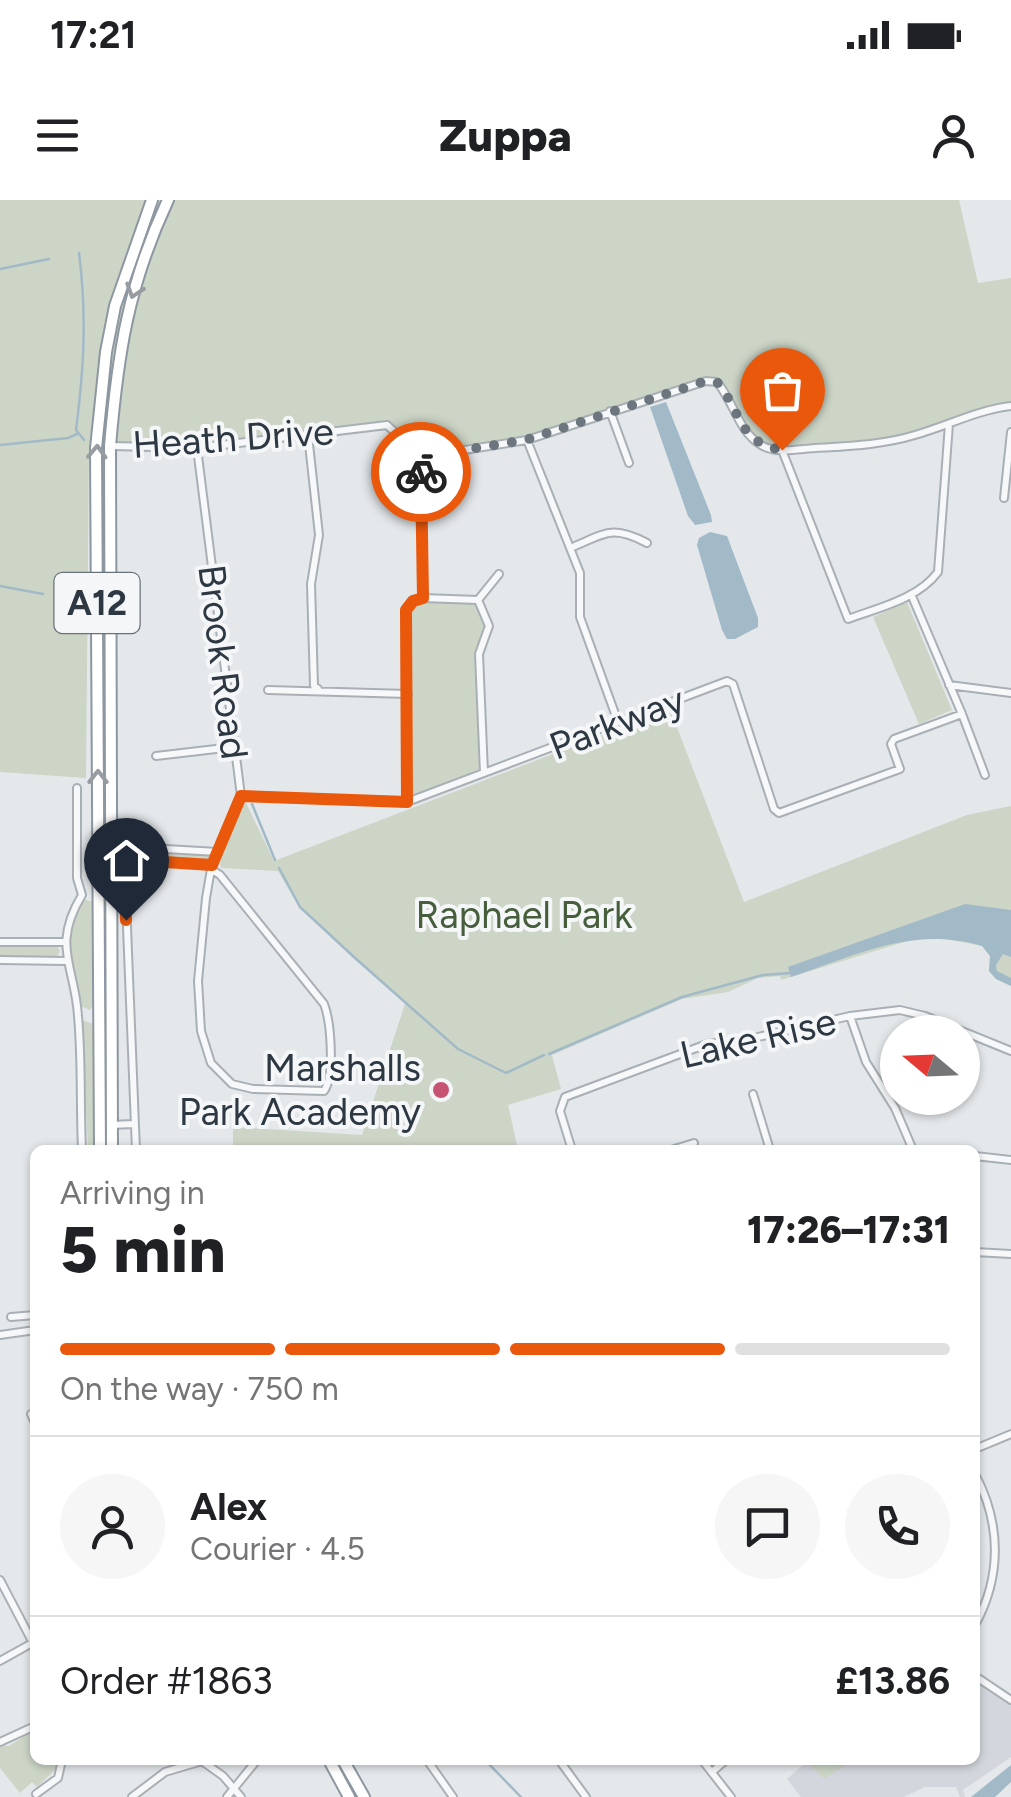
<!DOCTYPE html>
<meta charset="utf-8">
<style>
body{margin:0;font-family:Figtree,sans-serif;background:#f6f6f6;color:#202124;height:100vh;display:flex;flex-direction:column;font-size:38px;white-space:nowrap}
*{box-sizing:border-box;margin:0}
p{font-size:32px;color:#757577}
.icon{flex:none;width:55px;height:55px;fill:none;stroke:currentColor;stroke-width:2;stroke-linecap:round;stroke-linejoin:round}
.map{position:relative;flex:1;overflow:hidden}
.side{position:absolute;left:30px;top:945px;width:950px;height:620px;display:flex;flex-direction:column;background:#fff;border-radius:15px;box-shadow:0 2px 8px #0004}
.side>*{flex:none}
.needle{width:65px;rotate:289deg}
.fabs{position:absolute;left:880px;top:815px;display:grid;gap:20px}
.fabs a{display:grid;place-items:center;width:100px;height:100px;border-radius:50%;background:#fff;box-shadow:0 2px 8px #0004;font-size:50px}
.pin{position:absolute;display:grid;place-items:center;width:85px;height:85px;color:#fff;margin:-102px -42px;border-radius:50% 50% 50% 0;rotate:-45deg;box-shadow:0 0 10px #0007}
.pin .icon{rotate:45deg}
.courier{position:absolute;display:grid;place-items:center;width:100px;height:100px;margin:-50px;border:8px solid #ea580c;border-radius:50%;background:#fff;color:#222;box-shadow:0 2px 12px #0007}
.overview em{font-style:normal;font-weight:800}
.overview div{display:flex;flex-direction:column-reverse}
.overview{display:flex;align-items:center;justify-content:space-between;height:170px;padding:0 30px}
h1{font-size:65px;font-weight:800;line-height:75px}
.bar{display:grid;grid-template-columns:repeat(4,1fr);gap:15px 10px;align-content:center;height:120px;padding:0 30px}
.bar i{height:12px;border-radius:8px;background:#e0e0e0}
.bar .current{background:#ea580c}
.bar p{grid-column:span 4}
.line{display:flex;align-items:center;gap:25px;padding:0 30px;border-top:2px solid #e0e0e0}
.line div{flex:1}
.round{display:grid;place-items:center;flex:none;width:105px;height:105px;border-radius:52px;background:#f6f6f6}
.status{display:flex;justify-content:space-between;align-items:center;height:70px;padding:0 50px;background:#fff;direction:ltr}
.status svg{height:28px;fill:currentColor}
header{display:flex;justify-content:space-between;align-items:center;height:130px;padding:0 30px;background:#fff;font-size:45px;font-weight:800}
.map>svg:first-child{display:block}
.built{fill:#d3d7dd}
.green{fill:#ccd5c6}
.water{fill:#a2bac8}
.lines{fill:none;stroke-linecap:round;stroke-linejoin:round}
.stream{stroke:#a2bac8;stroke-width:2.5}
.minor-casing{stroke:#a9b0b5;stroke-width:10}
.trunk-casing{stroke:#8d97a1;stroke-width:14}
.minor{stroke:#f7f8fa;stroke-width:6}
.trunk{stroke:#fff;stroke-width:10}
.oneway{stroke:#969ca1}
.done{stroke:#6d767e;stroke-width:10;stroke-dasharray:0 18}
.route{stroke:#ea580c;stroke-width:12}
.poi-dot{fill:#c75373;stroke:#f4f6f8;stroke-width:4}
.labels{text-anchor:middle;stroke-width:8;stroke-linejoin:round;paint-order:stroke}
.shield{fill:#f4f6f8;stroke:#697179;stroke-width:2.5}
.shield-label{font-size:35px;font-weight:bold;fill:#2d3843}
.street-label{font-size:38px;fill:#2d3843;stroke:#f4f6f8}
.park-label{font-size:38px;fill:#465e3b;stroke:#f4f6f8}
.poi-label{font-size:38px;fill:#2d3843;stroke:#f4f6f8;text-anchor:end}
</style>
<div class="status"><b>17:21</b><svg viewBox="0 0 49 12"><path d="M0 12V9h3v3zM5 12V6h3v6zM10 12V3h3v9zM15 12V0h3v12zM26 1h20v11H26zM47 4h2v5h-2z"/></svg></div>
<header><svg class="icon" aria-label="menu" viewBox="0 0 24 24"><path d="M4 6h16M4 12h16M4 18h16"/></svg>Zuppa<svg class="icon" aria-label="person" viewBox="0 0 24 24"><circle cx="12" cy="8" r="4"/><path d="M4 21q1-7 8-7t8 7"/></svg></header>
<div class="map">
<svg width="1011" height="1597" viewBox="0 0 1011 1597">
<rect width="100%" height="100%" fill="#e4e8eb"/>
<path class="built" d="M975,1476L1011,1500V1557L963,1590L965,1597H960L956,1587H925L904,1597H801L787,1579L809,1560H975Z"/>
<path class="green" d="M0,0H959L978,83L1011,78V207L881,243L782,250L763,247L744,231L717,183L706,181L527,240L421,257L386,225L197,248L89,247L86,578L0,572Z
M478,400L489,426L479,454L484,573L407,602L406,410L413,401Z
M907,402L952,510L919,524L873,417Z
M670,509L744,702L967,615L1011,606V786L996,779L989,771L990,756L982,746L935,737L914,739L781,780L780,776L758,778L728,792L682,799L552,855L561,889L508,905L518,950H233V927L362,935L405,804L299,707L278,671L221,668L220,663L243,603H246L274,661Z
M132,650L209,653L211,656L208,660L134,658L130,653Z
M83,699L93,702L94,803L90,810L79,805C68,763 65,740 83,699Z
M0,745L57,746L60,751L57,757H0Z
M82,820L93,824L95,950H88Z
M35,1529V1560H58V1567L37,1587L32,1582L20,1593L0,1568V1545L9,1546Z
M812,1560H853L824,1579L809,1563Z"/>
<path class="water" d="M666,202L711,315L712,322L695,325L688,316L650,207Z
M710,332L727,336L758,418V427L735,439H727L722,430L697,345L699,338Z
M965,704L1011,710V757L1003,754L996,765L997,771L1011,778V786L996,779L989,771L990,756L982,746C913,725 855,756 791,777L788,767Z
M1011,1565V1582L995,1597H971Z"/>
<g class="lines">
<path class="stream" d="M79,53C87,116 84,167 76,230L84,240
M0,69L49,59
M0,245L68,238L77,234
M0,386L43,394
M252,604L275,660
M279,668L300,707L355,758L458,849L506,873L544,855
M549,854L682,797L763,775L790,773
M485,1560L521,1597"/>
<g class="minor-casing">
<path id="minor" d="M610,211L629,263
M308,235L319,335L311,384L314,486L318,489
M527,240L580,373V417L618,522
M110,246L197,248L387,225L421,257L527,240L706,181L717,182C734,202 738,231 761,245C776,254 798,249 815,248C848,246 882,245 915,235C947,226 977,210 1011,206
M197,248L241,596L211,669L206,698L198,781L201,831L211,863L232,884L253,889L324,891C335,876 331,822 324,804L220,675L211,669
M782,250L848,419C878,408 918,399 938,372L949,224
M1004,298L1011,232
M570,348C605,334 611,324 647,343
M423,398L478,400L489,426L479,454L484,573
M478,400L499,374
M949,485L1011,493
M268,490L408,494
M962,514L985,575
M156,556L233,547
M77,588V678L82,695C51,746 75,766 78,816C82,860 80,905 82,950
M241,596L407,602L727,481L733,484L774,609L779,613L900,569L891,544L894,539L962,514L911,394
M407,601L406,410L413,401L423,398L421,257
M124,653L136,950
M112,654L124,653L131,647L218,652
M125,654L133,660L212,665
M0,742H66
M0,760L65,761
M850,816L866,862L895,908L913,950
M753,894L770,950
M112,925L132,924
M572,950L560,911L565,897L707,844L745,840L850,816L900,810L925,816L1011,851
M671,950L694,943
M975,956L1011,960
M975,1052L1011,1054
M11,1117L35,1115
M0,1135L35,1130
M31,1214L35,1223
M975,1249L1011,1234
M975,1274C1001,1323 1002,1376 975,1425
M0,1380L33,1443
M0,1461L34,1442
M975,1476L1011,1500
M0,1542L35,1526
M427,1560L453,1597
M559,1560L586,1597
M702,1560L731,1597
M712,1572L726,1560
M36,1594L58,1578L62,1560
M132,1597L165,1572L202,1561L223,1576L241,1597
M227,1597L257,1560"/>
</g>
<g class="trunk-casing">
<path id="trunk" d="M100,950L96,248L106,152L115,106L152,0
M112,950L110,246C118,152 128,86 168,0
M329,1560L349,1597
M343,1560L364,1597"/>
</g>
<use href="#minor" class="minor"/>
<use href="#trunk" class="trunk"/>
</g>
<defs><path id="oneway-chevron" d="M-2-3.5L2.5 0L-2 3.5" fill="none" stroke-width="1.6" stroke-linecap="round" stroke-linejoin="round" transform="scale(2.5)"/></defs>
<g class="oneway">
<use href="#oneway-chevron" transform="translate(134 91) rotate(108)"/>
<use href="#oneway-chevron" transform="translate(97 252) rotate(-88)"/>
<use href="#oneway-chevron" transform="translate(98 577) rotate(-90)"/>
</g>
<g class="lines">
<path class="done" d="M421,272L420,257L526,240L706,181L717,182C742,212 738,243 782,250"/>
<path class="route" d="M126,720L124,653L133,660L212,665L241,596L407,602L406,410L413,401L423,398L421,272"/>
</g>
<circle class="poi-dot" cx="441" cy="890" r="10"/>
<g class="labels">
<rect class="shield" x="54.5" y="373" width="85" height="60" rx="8"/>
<g class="shield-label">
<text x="97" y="415">A12</text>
</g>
<g class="street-label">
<text transform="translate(233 238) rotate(-4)" y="13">Heath Drive</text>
<text transform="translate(223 462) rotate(83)" y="13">Brook Road</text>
<text transform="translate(617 523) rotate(-21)" y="13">Parkway</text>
<text transform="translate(758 838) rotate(-13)" y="13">Lake Rise</text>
</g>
<g class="park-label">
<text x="524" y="728">Raphael Park</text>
</g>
<g class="poi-label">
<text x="421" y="881">Marshalls<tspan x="421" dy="44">Park Academy</tspan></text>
</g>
</g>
</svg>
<div class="fabs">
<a><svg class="needle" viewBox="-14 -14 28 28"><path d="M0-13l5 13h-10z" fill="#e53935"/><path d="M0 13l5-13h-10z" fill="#757577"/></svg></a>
</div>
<div class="pin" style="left:782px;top:250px;background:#ea580c"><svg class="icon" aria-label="bag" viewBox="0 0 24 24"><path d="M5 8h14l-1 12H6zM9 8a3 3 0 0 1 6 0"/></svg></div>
<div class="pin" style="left:126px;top:720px;background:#1f2937"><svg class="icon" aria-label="home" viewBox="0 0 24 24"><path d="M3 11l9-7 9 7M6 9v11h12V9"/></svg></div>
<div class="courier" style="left:421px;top:272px"><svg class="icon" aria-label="bike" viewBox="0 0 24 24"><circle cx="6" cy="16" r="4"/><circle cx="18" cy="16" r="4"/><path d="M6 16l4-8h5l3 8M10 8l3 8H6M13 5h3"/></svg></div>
<section class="side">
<div class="overview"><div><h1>5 min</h1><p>Arriving in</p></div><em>17:26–17:31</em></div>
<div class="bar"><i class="current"></i><i class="current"></i><i class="current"></i><i></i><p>On the way · 750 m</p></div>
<div class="line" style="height:180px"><a class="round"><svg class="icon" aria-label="person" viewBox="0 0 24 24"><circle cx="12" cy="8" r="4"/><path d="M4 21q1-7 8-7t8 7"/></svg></a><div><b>Alex</b><p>Courier · 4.5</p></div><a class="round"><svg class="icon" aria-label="chat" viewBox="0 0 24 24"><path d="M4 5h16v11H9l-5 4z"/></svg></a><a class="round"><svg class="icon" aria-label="phone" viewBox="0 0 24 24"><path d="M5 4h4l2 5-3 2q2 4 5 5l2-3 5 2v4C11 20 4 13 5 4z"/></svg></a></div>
<div class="line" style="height:130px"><div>Order #1863</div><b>£13.86</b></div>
</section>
</div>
